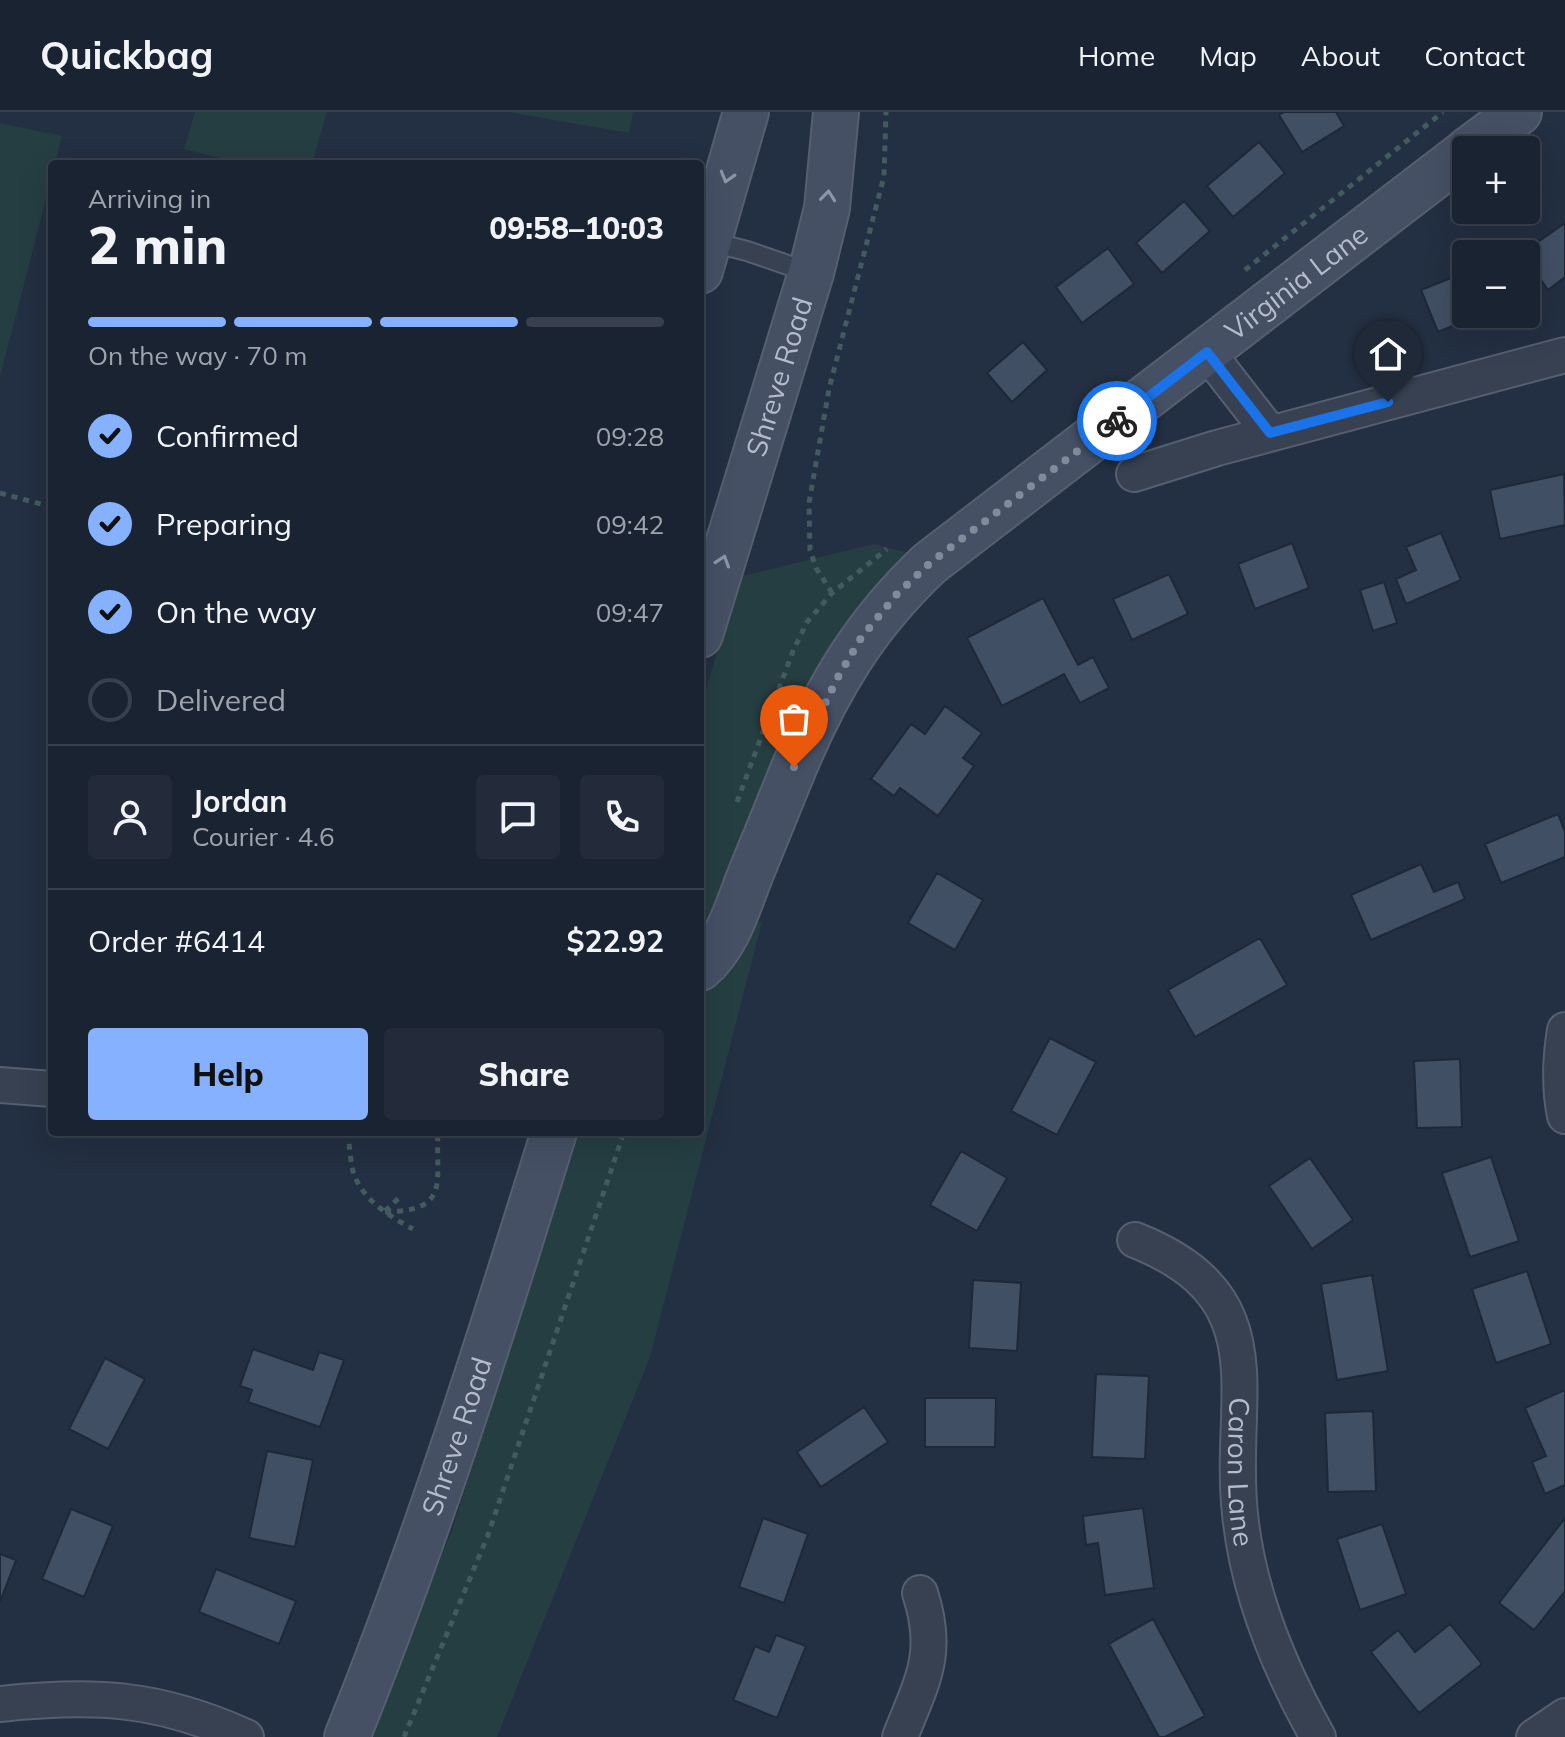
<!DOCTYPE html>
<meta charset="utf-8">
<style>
body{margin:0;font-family:Mulish,sans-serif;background:#232b3a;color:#f1f3f6;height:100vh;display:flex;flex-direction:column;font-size:30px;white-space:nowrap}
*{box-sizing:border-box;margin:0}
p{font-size:26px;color:#9fa4ac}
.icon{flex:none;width:44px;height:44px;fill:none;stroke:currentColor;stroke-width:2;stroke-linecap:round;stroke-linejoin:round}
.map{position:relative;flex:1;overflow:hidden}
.details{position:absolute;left:48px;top:48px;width:656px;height:976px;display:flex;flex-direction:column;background:#1a2332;border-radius:8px;box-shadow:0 8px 32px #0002,0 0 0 2px #38404d}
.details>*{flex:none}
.controls{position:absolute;left:1452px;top:24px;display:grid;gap:16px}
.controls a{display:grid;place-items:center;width:88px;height:88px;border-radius:8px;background:#1a2332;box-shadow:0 8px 32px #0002,0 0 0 2px #38404d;font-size:40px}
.pin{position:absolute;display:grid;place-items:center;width:68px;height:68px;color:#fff;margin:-82px -34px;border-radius:50% 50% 50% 0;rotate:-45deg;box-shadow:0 0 8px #0007}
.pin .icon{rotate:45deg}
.courier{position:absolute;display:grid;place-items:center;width:80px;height:80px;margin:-40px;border:6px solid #1a73e8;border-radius:50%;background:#fff;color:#222;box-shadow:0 2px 10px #0007}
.overview em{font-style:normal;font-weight:800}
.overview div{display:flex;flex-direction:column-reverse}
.overview{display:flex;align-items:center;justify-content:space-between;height:136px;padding:0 40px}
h1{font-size:52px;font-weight:800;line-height:60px}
.bar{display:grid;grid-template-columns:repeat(4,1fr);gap:12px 8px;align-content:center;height:96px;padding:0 40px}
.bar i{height:10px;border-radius:6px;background:#38404d}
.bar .active{background:#85b1ff}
.bar p{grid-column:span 4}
.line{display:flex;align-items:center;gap:20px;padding:0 40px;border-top:2px solid #38404d}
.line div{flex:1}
.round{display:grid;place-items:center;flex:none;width:84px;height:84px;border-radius:8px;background:#232b3a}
ol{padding:0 40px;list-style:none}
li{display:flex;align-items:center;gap:24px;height:88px}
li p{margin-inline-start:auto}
li .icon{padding:8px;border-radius:50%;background:#85b1ff;color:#111;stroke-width:4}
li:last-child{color:#9fa4ac}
li i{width:44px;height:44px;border:4px solid #38404d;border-radius:50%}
.cta{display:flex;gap:16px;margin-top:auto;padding:16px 40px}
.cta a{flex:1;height:92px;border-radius:8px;background:#85b1ff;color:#111;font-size:32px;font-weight:800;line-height:92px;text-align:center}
.cta a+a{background:#232b3a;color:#f1f3f6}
header{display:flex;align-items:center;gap:48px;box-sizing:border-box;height:112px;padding:0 40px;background:#1a2332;border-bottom:2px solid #38404d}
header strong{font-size:38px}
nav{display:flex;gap:44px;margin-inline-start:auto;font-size:28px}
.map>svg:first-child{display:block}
.green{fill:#253e42}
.building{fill:#414f64;stroke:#1e2838;stroke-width:2}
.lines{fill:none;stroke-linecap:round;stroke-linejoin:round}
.lane-casing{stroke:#555f6f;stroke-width:22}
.street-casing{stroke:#555f6f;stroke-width:38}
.secondary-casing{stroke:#555f6f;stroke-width:48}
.path{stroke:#435b5f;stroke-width:5;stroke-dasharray:6 6;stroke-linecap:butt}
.lane{stroke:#374151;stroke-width:18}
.street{stroke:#374151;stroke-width:34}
.secondary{stroke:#455065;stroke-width:44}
.oneway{stroke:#8d96a8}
.done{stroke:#818b9c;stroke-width:8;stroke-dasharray:0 14.4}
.route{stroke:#1a73e8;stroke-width:10}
.labels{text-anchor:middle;stroke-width:8;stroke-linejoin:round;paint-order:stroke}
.street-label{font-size:28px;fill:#b4bccc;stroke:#1c2636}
</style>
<header>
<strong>Quickbag</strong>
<nav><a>Home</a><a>Map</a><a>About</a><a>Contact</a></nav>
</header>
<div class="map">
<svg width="1565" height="1625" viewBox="0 0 1565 1625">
<rect width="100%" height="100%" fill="#232f42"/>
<path class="green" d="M195,0H327L312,52H244L184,37Z
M508,0H633L629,21Z
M0,11L62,24L55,52H52V64L0,265Z
M874,432L910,441L709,817L762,810L650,1245L497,1625H367L451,1421L522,1201L574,1020H700V599L738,465Z"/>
<path class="building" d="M1284,0H1336L1344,14L1302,40L1279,3Z
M1259,30L1285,61L1233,105L1207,74Z
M1184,89L1210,119L1162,161L1136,131Z
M1565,111V165L1548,178L1526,146V142L1522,141Z
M1108,136L1134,172L1082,211L1056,175Z
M1466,160V202H1481L1438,220L1421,178Z
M1023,230L1047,258L1012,290L987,261Z
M1564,362L1565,413L1500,427L1490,378Z
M1441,421L1461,468L1406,492L1396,467L1416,458L1406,435Z
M1292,431L1309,476L1255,497L1238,452Z
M1169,462L1188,502L1132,528L1113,487Z
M1384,470L1397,511L1373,519L1360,478Z
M1043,486L1078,553L1093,545L1109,576L1080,591L1064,562L1002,594L967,526Z
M945,594L982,621L963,646L974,654L938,704L900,676L894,684L871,667L911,612L925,622Z
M1558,702L1565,720V745L1501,771L1485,732Z
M1421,752L1434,780L1458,770L1465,787L1371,828L1351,783Z
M937,761L983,788L955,838L908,811Z
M1260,826L1287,873L1195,925L1168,878Z
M1050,926L1096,950L1057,1023L1011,999Z
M1460,947L1462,1015L1417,1016L1414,949Z
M961,1039L1007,1066L977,1119L930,1093Z
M1491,1045L1519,1129L1470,1145L1442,1061Z
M1310,1046L1353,1108L1312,1137L1269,1074Z
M1527,1159L1551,1232L1496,1251L1472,1177Z
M1372,1163L1388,1259L1337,1268L1321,1172Z
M973,1168L1021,1171L1017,1239L969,1236Z
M253,1237L313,1258L319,1240L344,1248L320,1315L248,1290L252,1278L240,1274Z
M105,1246L145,1267L108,1337L69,1317Z
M1096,1262L1149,1264L1145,1347L1092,1345Z
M1565,1278V1373L1545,1382L1532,1350L1546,1344L1525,1296Z
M925,1286H996L995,1335H925Z
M864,1295L888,1330L821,1375L797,1340Z
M1373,1299L1376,1379L1328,1380L1325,1301Z
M267,1339L313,1348L295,1435L249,1426Z
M1143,1396L1154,1476L1105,1483L1098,1431L1086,1433L1083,1404Z
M71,1397L113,1414L84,1485L42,1467Z
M763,1406L808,1422L784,1491L739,1475Z
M1565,1406V1479L1534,1518L1499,1491Z
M1382,1412L1406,1482L1360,1498L1337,1427Z
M0,1442L16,1448L0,1490Z
M216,1457L296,1489L279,1532L199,1500Z
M1153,1507L1205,1604L1165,1625H1159L1109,1532Z
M1450,1512L1482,1552L1419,1601L1371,1540L1398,1518L1415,1540Z
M776,1523L806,1534L777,1606L733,1588L755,1534L769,1540Z"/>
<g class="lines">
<g class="lane-casing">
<path id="lane" d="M707,129L747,139L811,161"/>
</g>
<g class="street-casing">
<g id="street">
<path d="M1207,240L1270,321"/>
<path d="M1134,362L1217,336L1565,243"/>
<path d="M1565,918C1560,948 1559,974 1565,1004"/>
<path d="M0,973L52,977"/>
<path id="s1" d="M1135,1128C1281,1186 1227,1283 1240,1402C1248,1482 1279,1556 1318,1625"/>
<path d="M0,1592C94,1582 158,1585 246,1625"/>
<path d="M900,1625C922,1569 940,1542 920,1481"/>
<path d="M1534,1625L1565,1604"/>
</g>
</g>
<g class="secondary-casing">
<g id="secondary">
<path d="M1468,38L1519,0"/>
<path d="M700,159L746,0"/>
<path id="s2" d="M700,523L811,161L827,96L836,0"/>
<path id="s3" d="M700,856C727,833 737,797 749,766C764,730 778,694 793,658C827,576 865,512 930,451L1466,40"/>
<path id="s4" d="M347,1625C427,1427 491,1224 554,1020"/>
</g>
</g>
<path class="path" d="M1245,158L1443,0
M0,381L52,395
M832,481L816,456L810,438L809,391L829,277L884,64L886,0
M737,690L793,539L807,510L832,481L887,437
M347,1020C350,1033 350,1047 353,1059C361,1087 389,1104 413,1117
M385,1099L402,1083
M385,1100C452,1099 435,1069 438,1020
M404,1625L488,1423L624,1020"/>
<use href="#lane" class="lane"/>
<use href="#street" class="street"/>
<use href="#secondary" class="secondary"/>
</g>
<defs><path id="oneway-chevron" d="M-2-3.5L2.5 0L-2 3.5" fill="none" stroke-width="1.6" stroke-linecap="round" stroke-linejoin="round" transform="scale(2)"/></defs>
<g class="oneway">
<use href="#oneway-chevron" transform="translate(727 65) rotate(106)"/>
<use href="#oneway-chevron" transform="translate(828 84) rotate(-84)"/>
<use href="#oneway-chevron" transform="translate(723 449) rotate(-72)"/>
</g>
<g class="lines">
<path class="done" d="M794,655L838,565L861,526L897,482L930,451L1117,309"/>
<path class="route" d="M1117,309L1207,240L1270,321L1388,290"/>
</g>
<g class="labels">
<g class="street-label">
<text dy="10" stroke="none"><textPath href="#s3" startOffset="932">Virginia Lane</textPath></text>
<text dy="10" stroke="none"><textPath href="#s2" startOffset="270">Shreve Road</textPath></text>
<text dy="10" stroke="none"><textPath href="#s4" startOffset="320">Shreve Road</textPath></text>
<text dy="10" stroke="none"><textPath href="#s1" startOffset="280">Caron Lane</textPath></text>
</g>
</g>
</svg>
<div class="controls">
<a>+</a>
<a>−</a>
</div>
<div class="pin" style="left:794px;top:655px;background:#ea580c"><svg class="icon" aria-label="bag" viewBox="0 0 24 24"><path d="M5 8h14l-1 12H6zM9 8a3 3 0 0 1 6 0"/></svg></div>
<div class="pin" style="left:1388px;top:290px;background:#1f2937"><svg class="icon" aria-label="home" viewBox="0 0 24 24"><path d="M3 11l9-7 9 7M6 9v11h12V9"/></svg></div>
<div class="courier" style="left:1117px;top:309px"><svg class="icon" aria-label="bike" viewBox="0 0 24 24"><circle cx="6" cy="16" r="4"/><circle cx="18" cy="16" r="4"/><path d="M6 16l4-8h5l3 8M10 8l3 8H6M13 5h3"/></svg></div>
<section class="details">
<div class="overview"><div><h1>2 min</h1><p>Arriving in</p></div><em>09:58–10:03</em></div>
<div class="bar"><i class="active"></i><i class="active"></i><i class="active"></i><i></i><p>On the way · 70 m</p></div>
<ol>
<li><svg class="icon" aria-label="check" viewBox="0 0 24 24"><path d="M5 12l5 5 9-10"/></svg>Confirmed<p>09:28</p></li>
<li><svg class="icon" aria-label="check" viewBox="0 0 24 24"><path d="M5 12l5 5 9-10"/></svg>Preparing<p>09:42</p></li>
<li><svg class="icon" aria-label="check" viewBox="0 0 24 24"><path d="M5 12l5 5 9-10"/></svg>On the way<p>09:47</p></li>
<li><i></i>Delivered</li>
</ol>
<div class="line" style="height:144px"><a class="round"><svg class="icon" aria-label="person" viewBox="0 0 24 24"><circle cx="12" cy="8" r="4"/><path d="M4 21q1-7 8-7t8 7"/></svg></a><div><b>Jordan</b><p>Courier · 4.6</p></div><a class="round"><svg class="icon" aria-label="chat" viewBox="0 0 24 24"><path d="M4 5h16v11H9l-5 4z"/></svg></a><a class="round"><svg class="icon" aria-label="phone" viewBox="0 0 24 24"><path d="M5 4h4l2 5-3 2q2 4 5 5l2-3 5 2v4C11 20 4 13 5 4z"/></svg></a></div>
<div class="line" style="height:104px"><div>Order #6414</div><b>$22.92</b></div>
<div class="cta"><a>Help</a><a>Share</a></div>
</section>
</div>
